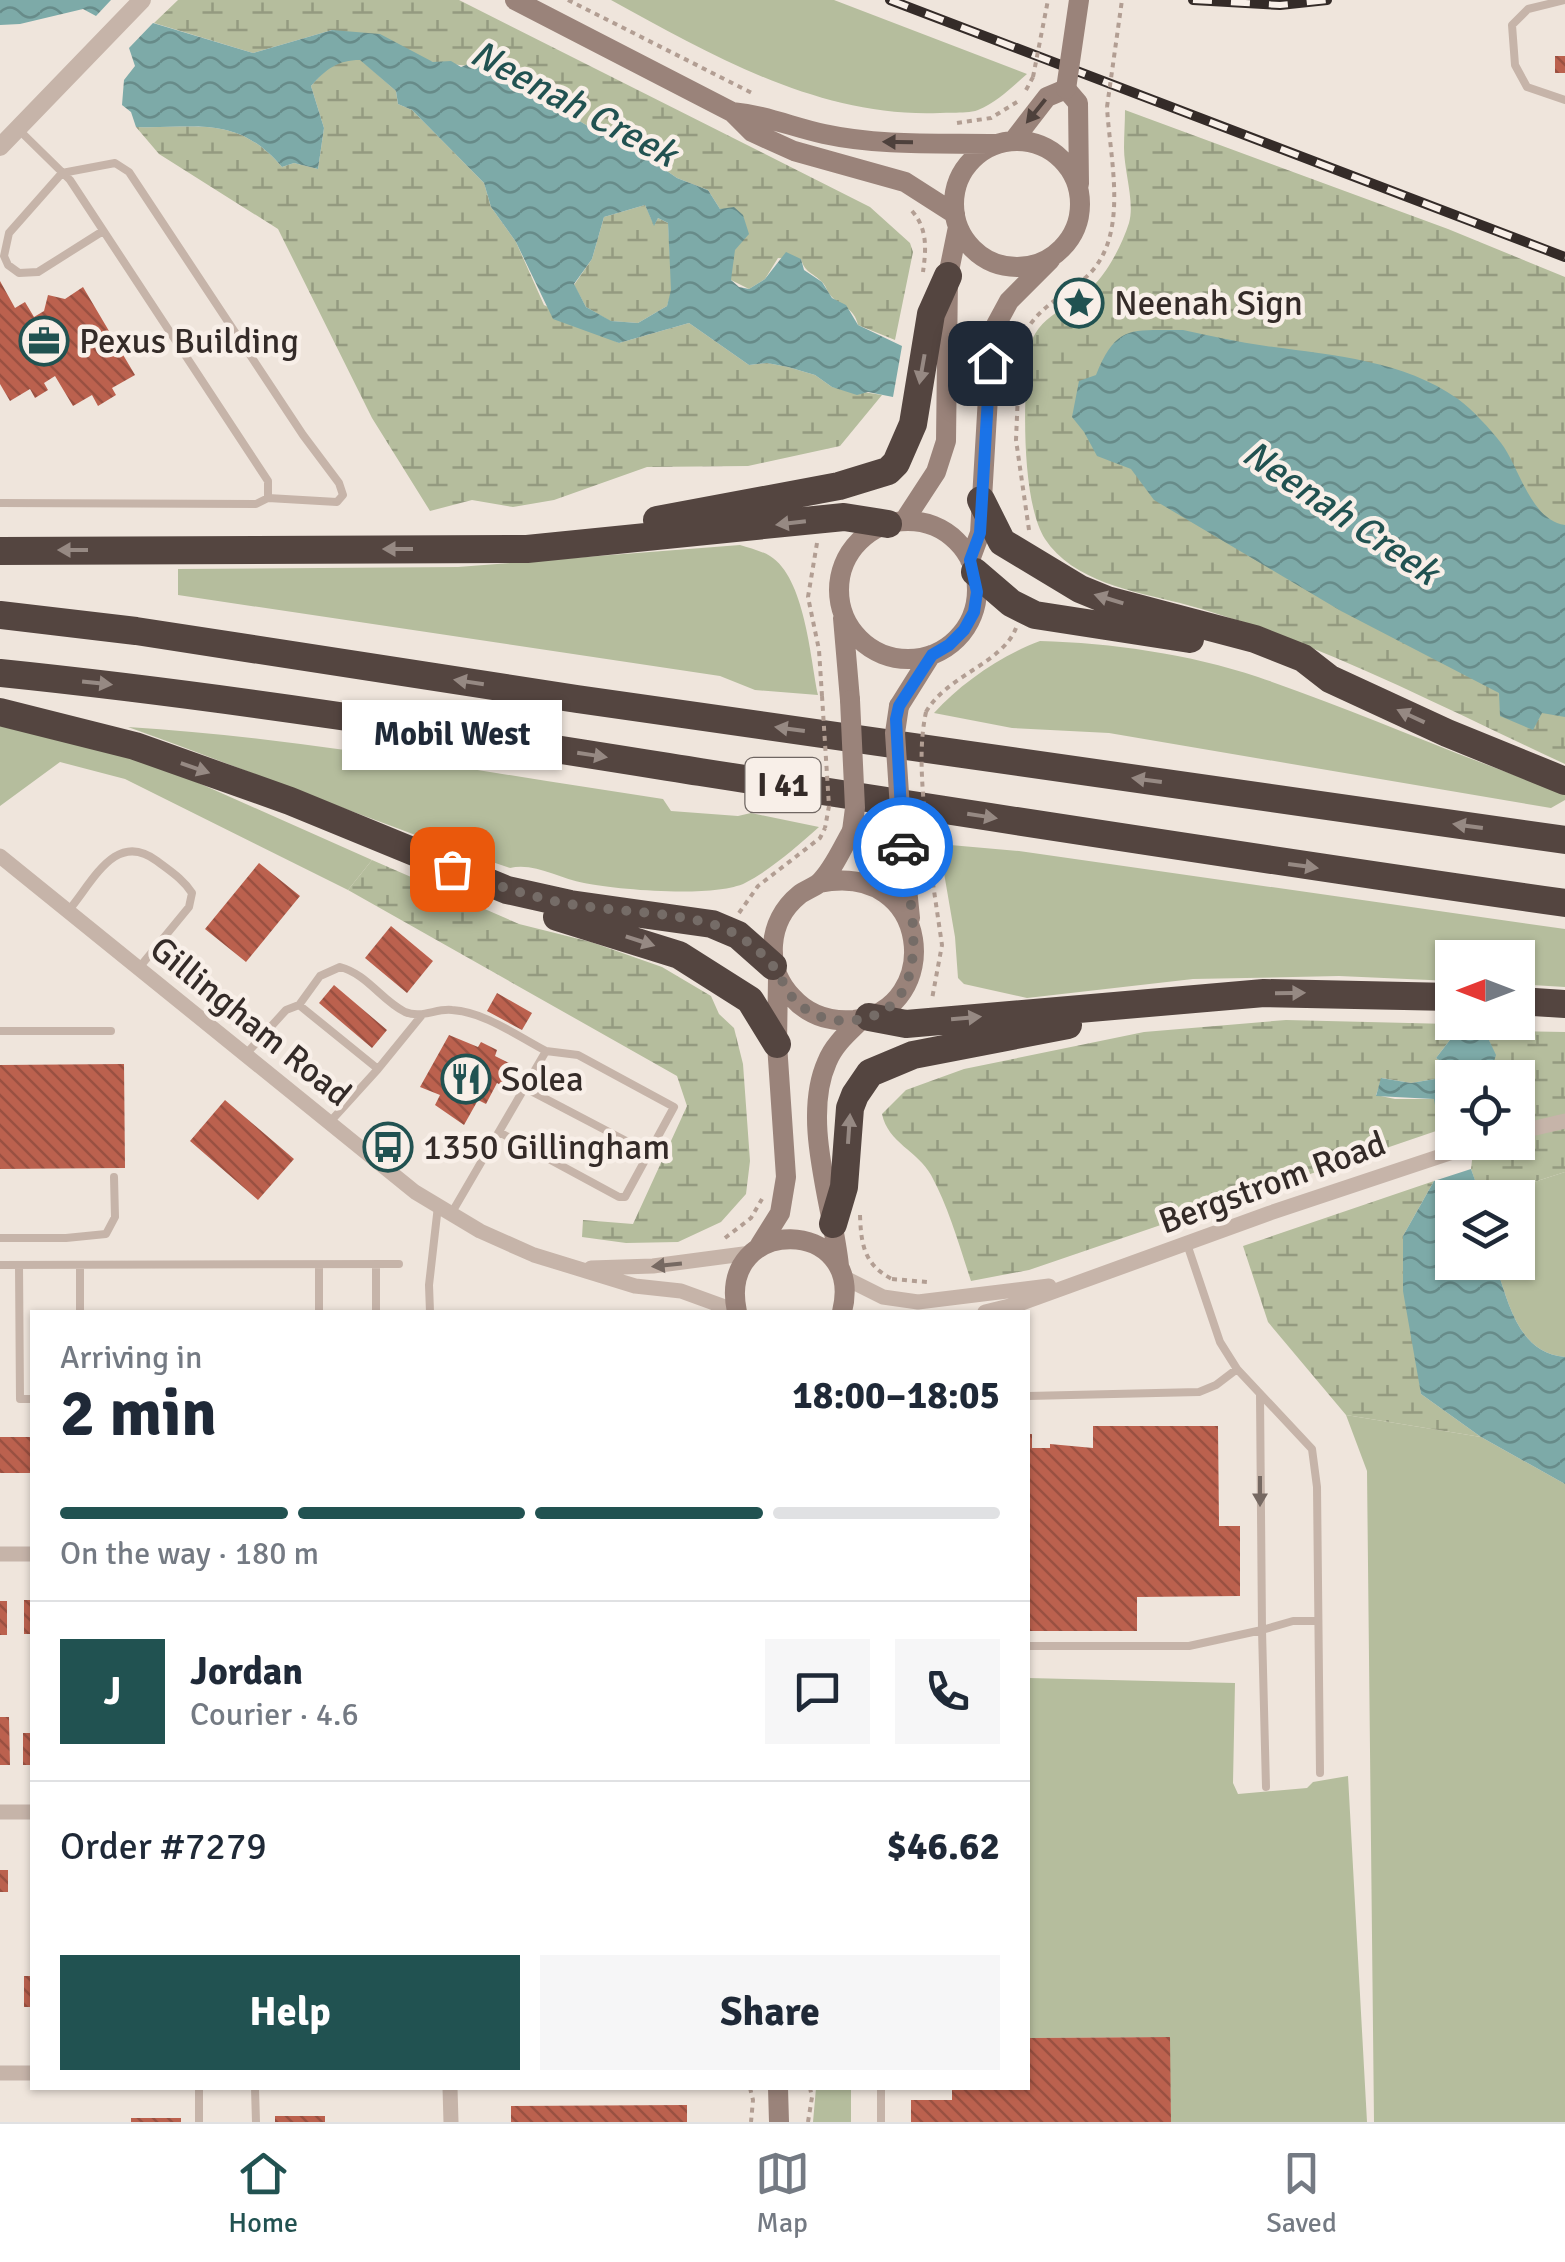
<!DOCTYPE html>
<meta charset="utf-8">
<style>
body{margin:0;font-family:Signika,sans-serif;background:#f6f6f7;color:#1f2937;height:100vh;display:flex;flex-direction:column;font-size:38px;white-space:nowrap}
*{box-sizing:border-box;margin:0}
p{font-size:32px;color:#747a83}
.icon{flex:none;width:55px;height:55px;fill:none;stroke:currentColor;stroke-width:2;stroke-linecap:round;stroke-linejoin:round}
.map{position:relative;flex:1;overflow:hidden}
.sheet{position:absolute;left:30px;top:1310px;width:1000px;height:780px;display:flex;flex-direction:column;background:#fff;border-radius:0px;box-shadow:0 2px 8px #0004}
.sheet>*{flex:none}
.needle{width:65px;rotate:270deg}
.fabs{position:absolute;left:1435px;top:940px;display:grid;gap:20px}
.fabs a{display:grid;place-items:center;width:100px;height:100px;border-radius:0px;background:#fff;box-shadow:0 2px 8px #0004;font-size:50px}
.pin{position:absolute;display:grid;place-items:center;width:85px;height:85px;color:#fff;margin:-42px;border-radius:20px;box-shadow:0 5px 15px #0006}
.courier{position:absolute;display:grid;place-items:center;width:100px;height:100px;margin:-50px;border:8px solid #1a73e8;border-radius:50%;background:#fff;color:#222;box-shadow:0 2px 12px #0007}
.bubble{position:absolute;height:70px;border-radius:0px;background:#fff;box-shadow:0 2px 8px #0004;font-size:32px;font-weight:700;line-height:70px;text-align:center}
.headline em{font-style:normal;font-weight:700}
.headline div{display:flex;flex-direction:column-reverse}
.headline{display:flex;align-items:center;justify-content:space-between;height:170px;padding:0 30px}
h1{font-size:65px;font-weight:700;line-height:75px}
.bar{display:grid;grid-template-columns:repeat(4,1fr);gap:15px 10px;align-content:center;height:120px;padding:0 30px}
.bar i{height:12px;border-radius:8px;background:#e0e1e3}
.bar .current{background:#215251}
.bar p{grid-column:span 4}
.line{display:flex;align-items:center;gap:25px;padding:0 30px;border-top:2px solid #e0e1e3}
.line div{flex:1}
.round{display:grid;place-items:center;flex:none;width:105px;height:105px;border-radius:0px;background:#f6f6f7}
.primary-button{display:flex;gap:20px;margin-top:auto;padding:20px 30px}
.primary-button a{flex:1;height:115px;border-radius:0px;background:#215251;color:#fff;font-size:40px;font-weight:700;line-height:115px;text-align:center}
.primary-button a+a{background:#f6f6f7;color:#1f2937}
.tabs{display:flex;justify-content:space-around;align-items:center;height:140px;border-top:2px solid #e0e1e3;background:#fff;font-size:28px;color:#747a83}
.tabs a{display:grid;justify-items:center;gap:5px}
.tabs .current{color:#215251}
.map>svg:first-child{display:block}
.green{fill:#b5bd9d}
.wetland{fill:url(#wetland-marsh)}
.water{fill:url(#water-waves);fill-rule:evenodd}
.building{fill:url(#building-back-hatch)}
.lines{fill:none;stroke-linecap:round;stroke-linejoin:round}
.path{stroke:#b29e93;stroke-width:4;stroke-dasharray:5 5;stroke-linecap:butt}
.service{stroke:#c6b4a9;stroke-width:8}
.minor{stroke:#c6b4a9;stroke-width:15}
.tertiary{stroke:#c6b4a9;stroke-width:18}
.secondary{stroke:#9a837a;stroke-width:20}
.motorway{stroke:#544540;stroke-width:28}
.rail-casing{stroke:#342b28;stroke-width:10}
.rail{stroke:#f8efe8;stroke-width:6;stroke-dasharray:19;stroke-linecap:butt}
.path-bridge{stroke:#b29e93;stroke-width:4;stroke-dasharray:5 5;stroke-linecap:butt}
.secondary-bridge{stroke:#9a837a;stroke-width:20}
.oneway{fill:#4e413c}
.oneway2{fill:#968983}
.oneway3{fill:#766962}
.done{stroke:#756c67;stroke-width:10;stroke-dasharray:0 18}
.route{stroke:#1a73e8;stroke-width:12}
.labels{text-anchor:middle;stroke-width:9;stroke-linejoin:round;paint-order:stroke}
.shield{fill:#f8efe8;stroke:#6f6662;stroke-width:2.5}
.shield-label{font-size:32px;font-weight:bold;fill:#342b28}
.poi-label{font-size:35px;fill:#342b28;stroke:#f8efe8;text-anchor:start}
.street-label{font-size:35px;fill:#342b28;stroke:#f8efe8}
.water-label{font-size:38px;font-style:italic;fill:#215251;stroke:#f8efe8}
</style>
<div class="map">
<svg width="1565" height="2122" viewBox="0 0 1565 2122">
<defs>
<pattern id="wetland-marsh" width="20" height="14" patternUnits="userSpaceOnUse" patternTransform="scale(2.5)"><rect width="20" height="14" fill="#b5bd9d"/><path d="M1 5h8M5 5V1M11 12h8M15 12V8" fill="none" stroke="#949a80"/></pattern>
<pattern id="water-waves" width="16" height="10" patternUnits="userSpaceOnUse" patternTransform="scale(2.5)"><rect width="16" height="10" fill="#7daaa8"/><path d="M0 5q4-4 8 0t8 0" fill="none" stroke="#678b89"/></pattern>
<pattern id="building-back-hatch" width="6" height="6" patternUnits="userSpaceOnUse" patternTransform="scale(2.5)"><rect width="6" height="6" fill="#bb614e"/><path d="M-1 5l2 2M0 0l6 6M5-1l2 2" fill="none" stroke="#995041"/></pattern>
</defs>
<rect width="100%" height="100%" fill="#efe5dc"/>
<path class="green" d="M611,0H834L1027,74C1012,87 997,102 978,110C967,114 952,112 940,113C820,118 713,56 611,0Z
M740,545C749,548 762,551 770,556C805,578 810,657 818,695L755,690L720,676L178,595V569L458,567Z
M1040,641C1112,643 1189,654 1258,677C1361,712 1461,758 1565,793V800L1551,808L1109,733L1012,728L934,713C961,683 1002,655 1040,641Z
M0,726L112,751L183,776L372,860L348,890L125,779L60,762L0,806Z
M128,727C307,738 486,773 663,799L671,811L738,816L751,813L819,827C796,847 772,869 745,883C715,898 619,890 584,883C560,879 534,862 510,868C381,825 256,773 128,727Z
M939,844L1019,851L1565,929V987L1518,984V958H1452V981L1339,976L1193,979L1027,998L964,984L958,978L955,937Z
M1565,1172V1357C1517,1353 1508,1300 1495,1263L1518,1262V1198L1514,1197L1534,1182Z
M1346,1415L1481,1437L1565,1484V2122H1374L1367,1471Z
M1028,1678L1235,1683L1233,1783L1238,1794L1307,1788L1313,1782L1348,1776L1367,2122H1171L1169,2037L1028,2038Z
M816,2088H851V2122H813Z"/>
<path class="wetland" d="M178,0H459L870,207L910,243L913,252L895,340L858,325C854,307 841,307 831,296C826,290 827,287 822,282C812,272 805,273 801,259L778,258L765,279L749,289L731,280L720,209L708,190L677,178L638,151L586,125L532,92L504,70L433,62L332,30L253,53L154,23Z
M345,60H361L396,91L398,104L412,110L484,183L491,207L516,242L544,305L619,343L689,323L749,365L767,363L788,367L815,375L832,387L882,395L840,446L748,466L647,467L554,500L513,507L472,500L430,511L372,418L278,229L159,154L136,127C196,129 237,114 282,167L294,163L318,169L324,128L311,86L326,69Z
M1125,110L1448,229L1565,277V764C1439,706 1314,639 1180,603C1135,592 1072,581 1045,539C1021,501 1023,396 1029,351C1035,314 1074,308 1096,283C1110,268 1123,242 1129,223C1135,202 1124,171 1124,148C1124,135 1125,122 1125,110Z
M645,205L654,225L658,218L668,223L672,290L667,306L638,323L610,321L586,307L574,285L592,259L604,217Z
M372,860L519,924L591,942L662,967L711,996L719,1014L734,1028L743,1064L750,1161L746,1194L721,1222L678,1242L626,1243L582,1237L583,1220L633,1224L687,1106L677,1076L348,890Z
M1286,1020L1450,1024L1453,1036L1436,1058L1449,1067L1441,1078L1411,1083L1382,1078L1376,1095L1395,1099H1435L1439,1130L1029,1270L971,1281C959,1245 949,1208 931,1175C918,1151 888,1143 882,1114L906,1090L964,1069L1144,1032Z
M1508,1031L1565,1032V1172L1534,1182L1514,1197L1481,1198L1471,1169L1474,1143L1518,1142V1078L1489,1077L1495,1055L1488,1038Z
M1434,1181L1403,1236L1421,1394L1481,1437L1346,1415L1268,1322L1243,1246Z"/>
<path class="water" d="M0,0H111L96,16L83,9L20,24L0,25Z
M153,23L253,53L332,30L380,34L433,62L451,61L461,67L476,61L504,70L532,92L586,125L638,151L677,178L708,190L720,209L734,207L743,215L749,234L735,250L731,280L739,287L749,289L765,279L786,252L801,259L804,270L822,282L832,298L846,305L858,325L902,346L893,397L868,392L857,395L832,387L815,375L788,367L767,363L749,365L689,323L619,343L553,319L516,242L491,207L484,183L412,110L398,104L396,91L360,60C338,60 326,69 311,86L324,128L318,169L294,163L282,167C237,114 196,129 136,127L131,112L122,105L124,80L135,66L129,48ZM645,205L654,226L658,218L668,223L671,290L667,306L638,323L611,321L586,307L574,284L592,259L604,217Z
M1183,330C1211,336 1238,342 1266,346C1330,355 1403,360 1458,399C1473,410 1490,429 1501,443C1519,466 1530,520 1565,525V717L1542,713L1533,730L1500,716L1499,693L1341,611L1154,500L1131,469L1097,456L1084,432L1072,417L1079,381L1096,375C1117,323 1132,331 1183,330Z
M1453,1036L1488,1038L1496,1055L1489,1077L1452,1078V1125L1439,1130L1434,1099L1376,1096L1381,1078L1411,1083L1441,1078L1449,1067L1436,1058Z
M1471,1169L1481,1197L1452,1198V1262L1495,1263C1508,1300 1517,1353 1565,1357V1484L1481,1437L1421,1394L1403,1291V1236L1434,1181Z"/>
<path class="building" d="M1555,56H1565V73H1555Z
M0,281L15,308L25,302L34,317L44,311L48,295L65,299L83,287L135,375L112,388L116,395L98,406L92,395L73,406L55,376L44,383L48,390L35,398L30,389L10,401L0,384Z
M259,863L300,896L246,962L205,929Z
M391,926L433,961L407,993L365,958Z
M334,985L387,1030L372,1048L319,1003Z
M497,993L532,1013L522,1030L487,1011Z
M449,1035L478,1047L481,1042L497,1050L495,1056L515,1066L504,1087L497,1083L486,1104L478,1100L464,1125L435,1105L440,1095L420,1087Z
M124,1064L125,1168L0,1169V1065Z
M225,1100L294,1159L258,1200L190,1141Z
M1093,1426H1218L1219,1526H1240V1596L1137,1597V1631H1028V1434H1032V1448H1050V1444L1093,1448Z
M0,1437H32V1473H0Z
M24,1600H32V1634H24Z
M0,1601H7V1635H0Z
M0,1717H9L10,1765H0Z
M23,1733H32V1765H23Z
M0,1870H8V1892H0Z
M24,1976H32V2007H24Z
M1170,2037L1171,2122H911V2100H952V2088H1028V2038Z
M687,2105V2122H511V2106Z
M275,2116H325V2122H275Z
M131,2118H181V2122H131Z"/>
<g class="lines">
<path class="path" d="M568,0L752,93
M1026,90L1033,77
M957,123L991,118L1017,102
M912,211C928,229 926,250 923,272
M1029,530L1016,440L1020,345C1031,311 1058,300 1084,279C1131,239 1110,162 1107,107
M817,543L808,597L819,650L822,696
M926,712C947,675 1002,664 1016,628
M927,843L942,945L932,999
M739,913L758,886L820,838L825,828
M860,1215C861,1244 864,1265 892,1279L891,1281
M725,1238L751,1218L762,1199
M892,1279L927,1282
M750,2088L753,2100L751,2122
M808,2122L812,2097L810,2088"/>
<path class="service" d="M1565,0L1528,9L1512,25L1515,65L1527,87L1565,100
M103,231L38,272L19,273L8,265L4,256L9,233L62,173L115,163L129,172L303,435L339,483L343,495L337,502L268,498
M0,503L256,504L268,498V481L70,180L18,129
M69,910C94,880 116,830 157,861C170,871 183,879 192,893L189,907L138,969
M299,1005L320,976L340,967C367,974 382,1001 405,1012C422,1019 436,1008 452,1010C485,1012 517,1036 546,1051
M0,1031H111
M246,1054L286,1010L299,1005L378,1069L329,1123
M378,1069L422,1015
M525,1088L651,1154
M451,1214L546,1051L578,1055L674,1107L625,1197H619L499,1132
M0,1238H66L106,1234L115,1217L114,1177
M1187,1244L1220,1342L1237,1369L1312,1449L1317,1487L1320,1773
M376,1264V1312
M0,1265L399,1264
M19,1265L20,1399H32
M80,1265V1312
M319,1265V1312
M430,1312L429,1285L438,1206
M1260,1394L1262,1630L1293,1621H1318
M1028,1396L1199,1392L1216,1385L1237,1369
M1028,1646H1189L1262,1630L1266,1787
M199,2088V2122
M255,2088L256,2122
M881,2088V2122"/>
<path class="minor" d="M0,856L415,1192L480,1231L534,1255L635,1286L681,1291L736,1311
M1518,1132L1565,1121
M591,1268L653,1266L751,1253
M845,1278L883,1297L918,1302L1049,1286
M985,1312L1022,1303L1270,1213L1483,1142
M0,1554H32
M0,1812H32
M0,2073H32
M450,2088L451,2122"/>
<path class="tertiary" d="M0,147L142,0"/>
<path class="secondary" d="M515,0L732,112L752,132L794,151L905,182L955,214
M732,112C765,115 792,127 824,134C879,146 939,143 996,144
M1013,141L1047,97L1066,89L1078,103L1079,184
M954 204a63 63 0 1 1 126 0a63 63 0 1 1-126 0Z
M904,521L936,472L946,441L948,276L958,227
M839 590a69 69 0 1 1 138 0a69 69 0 1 1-138 0Z
M970,560L980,533L990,363L996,325L1009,301L1050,260
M843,618L850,700
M899,706L931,655
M902,839L910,918
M819,883C933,860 944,1010 854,1020C830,1022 808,1015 792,997C764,968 767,921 799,895C805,890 813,888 819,883C833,870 842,848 852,831
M760,1245L780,1213L786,1177L777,1044L778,978
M839,1266C833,1205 801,1120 827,1062C834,1044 849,1032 862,1019
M737,1312C716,1214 866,1216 842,1312
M778,2088L779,2122"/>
<path class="motorway" d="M981,500L1002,542L1080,589L1107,600L1255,639L1303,658L1330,679L1447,733L1565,781
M657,520L839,486L888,471L896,463L913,424L931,314L948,276
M0,551L527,549L844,517L888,524
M975,572L1011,603L1035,615L1190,639
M0,615L136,631L577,699L1565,840
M0,673C234,697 468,735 700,772C988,817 1276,862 1565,903
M0,712L135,746L290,801L507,890L570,904L712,924L738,935L773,966
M557,917L679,955L750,1000L777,1044
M1518,1001L1565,1004
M869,1017L906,1024L1264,993L1452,997
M833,1224L844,1187L850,1108L855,1095L870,1073L913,1055L1068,1025"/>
<g class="rail-casing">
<path id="rail" d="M890,0L1565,257
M1193,0L1280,5L1327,0"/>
</g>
<use href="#rail" class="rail"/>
<path class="path-bridge" d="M1033,77L1048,0
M1107,107L1122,0
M822,696L829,806L825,828
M926,712C917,754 924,800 927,843"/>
<path class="secondary-bridge" d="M1066,89L1079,0
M850,700L855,808L852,831
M899,706L895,733L902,839"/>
</g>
<defs><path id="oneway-solid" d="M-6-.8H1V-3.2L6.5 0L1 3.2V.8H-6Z" transform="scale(2.5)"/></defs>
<g class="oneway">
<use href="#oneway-solid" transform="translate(1036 111) rotate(129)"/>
<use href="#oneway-solid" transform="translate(898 142) rotate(-179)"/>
</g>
<g class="oneway2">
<use href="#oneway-solid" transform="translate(922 369) rotate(100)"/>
<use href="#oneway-solid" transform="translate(791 523) rotate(173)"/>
<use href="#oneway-solid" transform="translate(398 549) rotate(180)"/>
<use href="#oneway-solid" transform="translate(73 550) rotate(180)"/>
<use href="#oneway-solid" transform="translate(1109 599) rotate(-163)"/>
<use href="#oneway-solid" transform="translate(469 682) rotate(-171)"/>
<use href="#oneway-solid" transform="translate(97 683) rotate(6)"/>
<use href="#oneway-solid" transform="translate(1411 716) rotate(-155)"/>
<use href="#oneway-solid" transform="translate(790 729) rotate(-172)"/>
<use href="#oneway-solid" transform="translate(592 755) rotate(9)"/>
<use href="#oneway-solid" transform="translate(195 768) rotate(19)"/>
<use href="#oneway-solid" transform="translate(1147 780) rotate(-172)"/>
<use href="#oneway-solid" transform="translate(982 816) rotate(9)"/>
<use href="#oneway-solid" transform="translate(1468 826) rotate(-172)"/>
<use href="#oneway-solid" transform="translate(1303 866) rotate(8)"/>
<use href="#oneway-solid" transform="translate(640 941) rotate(18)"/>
<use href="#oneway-solid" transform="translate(1290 993) rotate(-1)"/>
<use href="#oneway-solid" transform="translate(966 1018) rotate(-5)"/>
<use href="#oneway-solid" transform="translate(849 1129) rotate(-86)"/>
</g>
<g class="oneway3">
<use href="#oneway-solid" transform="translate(667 1265) rotate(174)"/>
<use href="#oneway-solid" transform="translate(1260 1491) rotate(90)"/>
</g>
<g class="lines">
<path class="done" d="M452,869C492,884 532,898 575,905C622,912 674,912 718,926C737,932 760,950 773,966C784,980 787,997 804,1008C820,1020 842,1023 862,1019C939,1003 908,900 903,847"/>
<path class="route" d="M903,847L896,719L899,706L932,655L949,645L964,630L974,612L977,592L970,560L980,533L990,363"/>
</g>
<defs>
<g id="sight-ring" transform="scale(2.5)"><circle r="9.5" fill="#f8efe8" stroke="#215251" stroke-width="1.5"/><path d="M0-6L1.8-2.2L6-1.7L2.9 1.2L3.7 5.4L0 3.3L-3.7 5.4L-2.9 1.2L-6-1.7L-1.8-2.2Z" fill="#215251"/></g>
<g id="office-ring" transform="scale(2.5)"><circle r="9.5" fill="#f8efe8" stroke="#215251" stroke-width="1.5"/><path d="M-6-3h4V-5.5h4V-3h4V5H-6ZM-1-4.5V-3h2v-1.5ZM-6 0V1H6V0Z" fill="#215251"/></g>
<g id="restaurant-ring" transform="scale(2.5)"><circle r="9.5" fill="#f8efe8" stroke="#215251" stroke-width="1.5"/><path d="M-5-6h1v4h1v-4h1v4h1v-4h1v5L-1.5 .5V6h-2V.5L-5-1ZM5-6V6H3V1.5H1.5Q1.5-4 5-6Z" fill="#215251"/></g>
<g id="bus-ring" transform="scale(2.5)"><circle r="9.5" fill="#f8efe8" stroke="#215251" stroke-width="1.5"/><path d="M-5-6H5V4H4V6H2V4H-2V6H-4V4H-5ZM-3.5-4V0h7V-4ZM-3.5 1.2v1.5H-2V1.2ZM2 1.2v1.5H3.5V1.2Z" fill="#215251"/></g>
</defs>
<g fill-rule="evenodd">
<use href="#sight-ring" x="1079" y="303"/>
<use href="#office-ring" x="44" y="341"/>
<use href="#restaurant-ring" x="466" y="1079"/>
<use href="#bus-ring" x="388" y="1147"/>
</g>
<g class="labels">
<rect class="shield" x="745.5" y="758" width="75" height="54" rx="8"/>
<g class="shield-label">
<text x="783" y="796">I 41</text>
</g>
<g class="poi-label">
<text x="1114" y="315">Neenah Sign</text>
<text x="79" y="353">Pexus Building</text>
<text x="501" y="1091">Solea</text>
<text x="423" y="1159">1350 Gillingham</text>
</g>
<g class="street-label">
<text transform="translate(251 1021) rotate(39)" y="12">Gillingham Road</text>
<text transform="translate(1272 1182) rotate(-20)" y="12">Bergstrom Road</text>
</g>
<g class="water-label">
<text transform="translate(574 103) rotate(28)" y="13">Neenah Creek</text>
<text transform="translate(1341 512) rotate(34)" y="13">Neenah Creek</text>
</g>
</g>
</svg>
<div class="fabs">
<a><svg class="needle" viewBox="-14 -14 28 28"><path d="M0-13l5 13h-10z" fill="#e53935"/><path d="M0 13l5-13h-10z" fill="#747a83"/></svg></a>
<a><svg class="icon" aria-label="locate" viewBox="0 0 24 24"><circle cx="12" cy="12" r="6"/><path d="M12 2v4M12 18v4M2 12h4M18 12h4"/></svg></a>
<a><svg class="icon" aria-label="layers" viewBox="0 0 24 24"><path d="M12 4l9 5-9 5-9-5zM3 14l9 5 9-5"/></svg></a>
</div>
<div class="pin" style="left:452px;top:869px;background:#ea580c"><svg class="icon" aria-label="bag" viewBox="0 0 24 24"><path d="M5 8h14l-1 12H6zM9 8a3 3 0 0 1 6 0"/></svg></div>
<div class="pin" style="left:990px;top:363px;background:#1f2937"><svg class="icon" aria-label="home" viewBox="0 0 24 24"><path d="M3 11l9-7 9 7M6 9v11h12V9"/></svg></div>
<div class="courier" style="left:903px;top:847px"><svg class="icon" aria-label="car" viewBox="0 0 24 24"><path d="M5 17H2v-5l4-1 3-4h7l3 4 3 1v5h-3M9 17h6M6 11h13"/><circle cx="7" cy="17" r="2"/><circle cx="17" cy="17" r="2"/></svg></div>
<div class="bubble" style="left:342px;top:700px;width:220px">Mobil West</div>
<section class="sheet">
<div class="headline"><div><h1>2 min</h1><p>Arriving in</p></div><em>18:00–18:05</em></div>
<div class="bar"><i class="current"></i><i class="current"></i><i class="current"></i><i></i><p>On the way · 180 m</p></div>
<div class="line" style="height:180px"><b class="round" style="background:#215251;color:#fff">J</b><div><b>Jordan</b><p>Courier · 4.6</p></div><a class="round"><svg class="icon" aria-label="chat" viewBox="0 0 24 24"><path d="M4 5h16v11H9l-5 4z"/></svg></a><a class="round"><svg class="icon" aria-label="phone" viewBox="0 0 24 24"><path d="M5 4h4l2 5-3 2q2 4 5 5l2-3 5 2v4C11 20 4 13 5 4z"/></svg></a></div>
<div class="line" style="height:130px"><div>Order #7279</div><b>$46.62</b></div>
<div class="primary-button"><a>Help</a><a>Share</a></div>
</section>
</div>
<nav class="tabs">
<a class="current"><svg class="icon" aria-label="home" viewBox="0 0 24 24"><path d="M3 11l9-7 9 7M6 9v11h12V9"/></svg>Home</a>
<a><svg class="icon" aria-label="map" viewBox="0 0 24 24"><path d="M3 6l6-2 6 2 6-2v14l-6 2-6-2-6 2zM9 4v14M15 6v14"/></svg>Map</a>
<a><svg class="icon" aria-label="saved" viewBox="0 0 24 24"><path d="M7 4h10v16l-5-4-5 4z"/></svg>Saved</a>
</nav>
